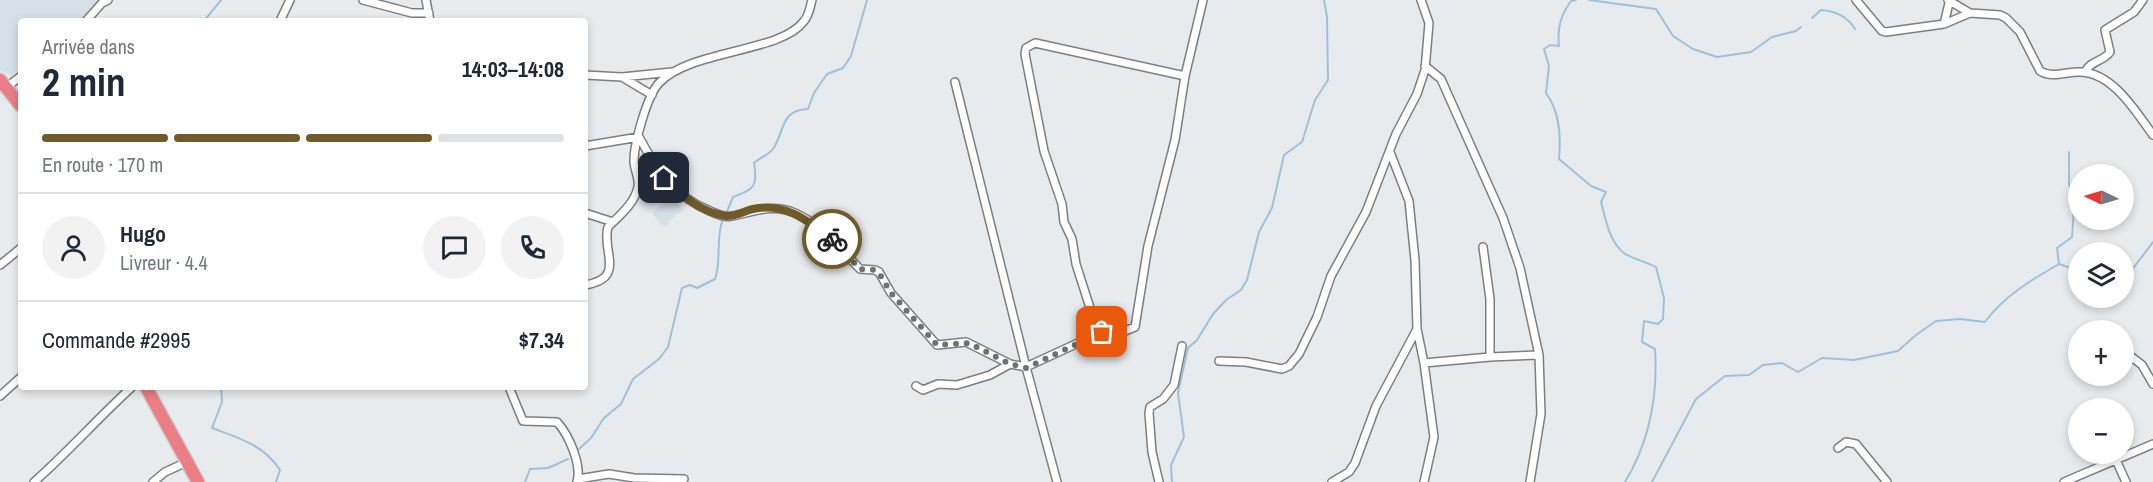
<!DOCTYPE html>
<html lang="fr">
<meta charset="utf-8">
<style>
body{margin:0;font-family:"Archivo Narrow",sans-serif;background:#f2f2f3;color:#1f2937;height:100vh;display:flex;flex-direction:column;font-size:22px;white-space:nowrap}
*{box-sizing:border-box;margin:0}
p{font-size:20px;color:#747a83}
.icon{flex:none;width:33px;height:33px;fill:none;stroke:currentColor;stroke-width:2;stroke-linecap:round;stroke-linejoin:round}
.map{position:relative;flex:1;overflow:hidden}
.details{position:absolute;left:18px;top:18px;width:570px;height:372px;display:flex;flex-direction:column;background:#fff;border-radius:6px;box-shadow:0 3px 9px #0003}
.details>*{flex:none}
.needle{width:39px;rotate:275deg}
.tools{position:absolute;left:2068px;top:164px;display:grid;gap:12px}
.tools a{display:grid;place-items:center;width:66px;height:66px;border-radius:50%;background:#fff;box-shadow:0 3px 9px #0003;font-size:30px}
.pin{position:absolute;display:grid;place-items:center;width:51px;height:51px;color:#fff;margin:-26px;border-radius:12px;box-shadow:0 3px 9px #0006}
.courier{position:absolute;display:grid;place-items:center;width:60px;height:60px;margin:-30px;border:4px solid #705a2a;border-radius:50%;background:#fff;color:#222;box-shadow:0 2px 8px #0007}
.head em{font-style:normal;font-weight:700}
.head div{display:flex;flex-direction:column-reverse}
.head{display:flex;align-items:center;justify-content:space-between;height:102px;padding:0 24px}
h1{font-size:39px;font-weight:700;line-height:45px}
.bar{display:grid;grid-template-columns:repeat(4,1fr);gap:9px 6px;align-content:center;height:72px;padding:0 24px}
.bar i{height:8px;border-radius:4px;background:#e0e1e3}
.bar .active{background:#705a2a}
.bar p{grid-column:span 4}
.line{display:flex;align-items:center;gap:15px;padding:0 24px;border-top:2px solid #e0e1e3}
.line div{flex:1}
.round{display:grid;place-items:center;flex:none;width:63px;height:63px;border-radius:32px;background:#f2f2f3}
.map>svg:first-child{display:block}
.built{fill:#d6e0e7}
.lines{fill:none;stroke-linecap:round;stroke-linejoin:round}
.stream{stroke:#9dc1dd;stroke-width:2}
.street-casing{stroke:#7c7f81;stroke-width:10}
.highway-casing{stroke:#c9c9c9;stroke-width:15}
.street{stroke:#fff;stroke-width:7}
.highway{stroke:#eb7d84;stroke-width:12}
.done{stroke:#6f7172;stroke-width:6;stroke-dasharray:0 10.8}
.route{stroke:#705a2a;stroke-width:8}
</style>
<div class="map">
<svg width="2153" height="482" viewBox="0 0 2153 482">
<rect width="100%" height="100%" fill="#e8ebed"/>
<path class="built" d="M0,0H102L80,21H21V68L11,76L0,70Z
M672,195L683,210L668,221V227L661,224L652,213Z"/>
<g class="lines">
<path class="stream" d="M1576,0L1571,1C1561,15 1557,27 1559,46L1550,45L1544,49L1549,66L1546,93C1560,112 1561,136 1559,159L1591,186L1606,192L1601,202C1606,220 1609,242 1625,254C1634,259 1646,262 1656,267L1664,298L1663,319L1658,324L1644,321L1642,342L1655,349C1658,395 1649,442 1625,482
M1589,0L1656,9L1673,36L1693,49L1717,57L1751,52L1772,37L1796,31L1801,27
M1812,18L1821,10C1836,11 1847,16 1855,29
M204,21L221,0
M726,214L733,197C754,189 758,187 754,163C760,157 769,155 773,149C785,131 780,110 808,109L814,93L827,74L843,68L851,56L867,0
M2059,264L2079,271
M2124,276L2128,275L2153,242
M221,387L222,402L212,428C239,438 264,445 280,470L276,482
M579,449L591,438L604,418L621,404L633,379L659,359L668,347L682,288L690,285L697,288L715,279C722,259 715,239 723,219
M525,482L530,469L548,468L568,459
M1172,482L1171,465L1184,437L1178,393L1188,348L1197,340L1213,314L1226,300L1241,290L1247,280L1259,232L1272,208L1284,155L1302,142L1315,100L1328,80L1327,17L1324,0
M1652,482L1696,399L1725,376L1749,375L1763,365L1782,363L1798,372L1822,358L1854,360L1898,351L1916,335L1936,321L1960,319L1985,322C2004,296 2031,280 2059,264L2057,248L2072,237L2074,206L2069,183V152"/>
<g class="street-casing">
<path id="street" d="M363,0L412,13H429
M426,0L430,21
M1856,0L1882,31L1886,32L1944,24L1970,13L2000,15L2006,18L2020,32L2040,71C2053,79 2067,71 2081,72C2113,73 2136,112 2153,135
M1948,0L1970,13
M86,21L102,3L108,0
M280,21L290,0
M1944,24L1949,3
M1425,66L1441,79L1503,218L1520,268L1539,355L1541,414L1530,482
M2085,72C2091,60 2103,62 2110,52L2105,30L2134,12L2143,0
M585,75L622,77L672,72
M622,77L652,95
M7,87L21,76
M585,146L639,137C656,169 675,197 710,211C717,214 725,218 732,216C754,212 772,203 795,213C822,225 840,249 860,269L875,270L879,272L891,293L937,345L966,342L1010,364L1026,367L955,82
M1390,152L1409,201L1415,260L1417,329L1424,363L1490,357V299L1483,247
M585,213L613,222
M0,265L21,248
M585,285C627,278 601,251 608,227C619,216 635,203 638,187C640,178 634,170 634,161C634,143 647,96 659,83C691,49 781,53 804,21C809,16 810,7 812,0
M1091,338V311L1076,264L1072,239L1064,222L1062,204L1044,151L1025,54L1026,48L1035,43L1185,76
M2124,351L2142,365L2153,384
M1490,357L1539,355
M1219,361L1246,362L1282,369L1289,366L1299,354L1317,317L1331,276L1366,212L1396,134L1417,94L1425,70L1429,23L1421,0
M1424,363L1434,437L1424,482
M916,386L923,390L938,384L957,385L990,375L1010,364
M509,387L523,421L557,422C569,435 582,465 577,482
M0,396L21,377
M1838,448L1846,442L1856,444L1887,482
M2116,460L2126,482
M578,479L609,474L634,478L684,479
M34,482C68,452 98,418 132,387
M153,482L165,472L187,462
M1057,482L1026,367L1104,331H1125L1135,327L1148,246L1175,140L1185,76L1203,0
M1159,482L1152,452L1149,413L1150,407L1163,399L1174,385L1182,346
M1332,482L1349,472L1355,463L1376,406L1417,329
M2064,482L2153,444"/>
</g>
<g class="highway-casing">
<path id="highway" d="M0,80L21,106
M146,387L198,482"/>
</g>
<use href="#street" class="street"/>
<use href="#highway" class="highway"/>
</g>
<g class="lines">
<path class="done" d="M832,239L860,269L875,270L879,273L891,293L937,345L969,343L1010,364L1026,368L1102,332"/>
<path class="route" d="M664,178C682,195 701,213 726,216C735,217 744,211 753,209C785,202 808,221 832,239"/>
</g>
</svg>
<div class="tools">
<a><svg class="needle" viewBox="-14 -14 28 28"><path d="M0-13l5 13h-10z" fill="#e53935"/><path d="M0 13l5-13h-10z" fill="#747a83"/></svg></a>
<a><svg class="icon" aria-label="layers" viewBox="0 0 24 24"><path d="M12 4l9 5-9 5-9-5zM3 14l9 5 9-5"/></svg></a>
<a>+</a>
<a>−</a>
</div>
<div class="pin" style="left:1102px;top:332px;background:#ea580c"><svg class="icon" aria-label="bag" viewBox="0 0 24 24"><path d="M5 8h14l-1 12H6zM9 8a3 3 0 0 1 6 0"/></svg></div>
<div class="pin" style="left:664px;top:178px;background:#1f2937"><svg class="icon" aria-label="home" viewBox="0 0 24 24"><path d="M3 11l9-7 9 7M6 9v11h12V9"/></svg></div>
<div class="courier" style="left:832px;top:239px"><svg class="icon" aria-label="bike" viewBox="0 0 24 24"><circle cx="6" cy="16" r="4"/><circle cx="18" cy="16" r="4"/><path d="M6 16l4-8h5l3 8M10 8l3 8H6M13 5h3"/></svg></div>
<section class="details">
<div class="head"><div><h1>2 min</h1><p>Arrivée dans</p></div><em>14:03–14:08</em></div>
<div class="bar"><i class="active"></i><i class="active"></i><i class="active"></i><i></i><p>En route · 170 m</p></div>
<div class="line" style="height:108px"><a class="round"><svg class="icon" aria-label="person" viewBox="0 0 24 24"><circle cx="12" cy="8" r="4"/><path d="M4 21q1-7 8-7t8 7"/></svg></a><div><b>Hugo</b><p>Livreur · 4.4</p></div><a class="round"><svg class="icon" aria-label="chat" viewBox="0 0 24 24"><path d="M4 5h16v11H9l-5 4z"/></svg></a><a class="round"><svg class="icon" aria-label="phone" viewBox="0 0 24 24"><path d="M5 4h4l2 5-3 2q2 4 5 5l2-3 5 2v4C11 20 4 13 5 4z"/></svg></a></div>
<div class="line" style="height:78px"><div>Commande #2995</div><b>$7.34</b></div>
</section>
</div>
